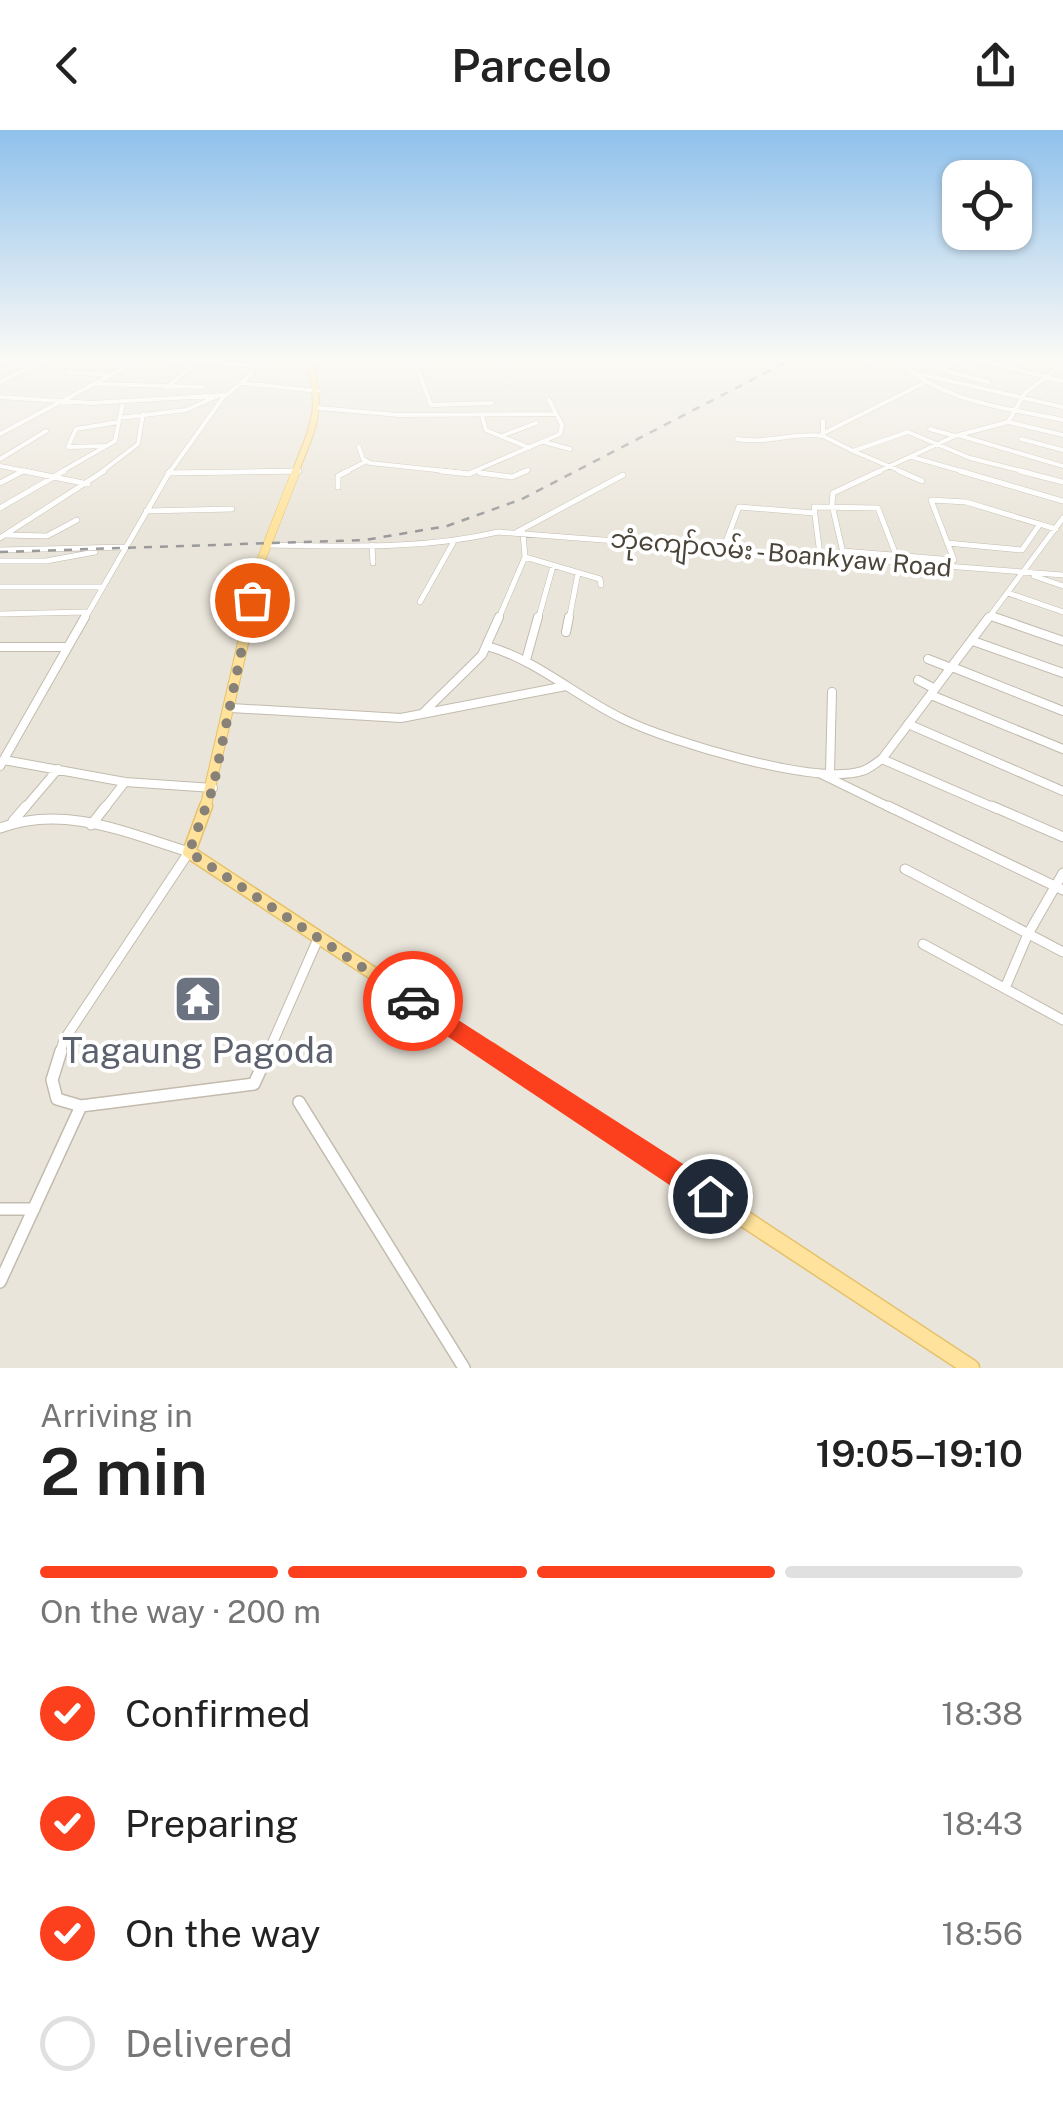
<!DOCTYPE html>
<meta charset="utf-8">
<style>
body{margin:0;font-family:"Public Sans","Noto Sans Myanmar",sans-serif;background:#f2f2f2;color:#222;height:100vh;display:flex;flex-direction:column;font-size:38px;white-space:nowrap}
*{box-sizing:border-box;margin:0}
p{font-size:32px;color:#767676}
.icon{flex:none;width:55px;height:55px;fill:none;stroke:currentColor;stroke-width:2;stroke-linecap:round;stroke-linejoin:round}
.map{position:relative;height:1238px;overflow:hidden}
.drawer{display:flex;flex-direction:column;background:#fff;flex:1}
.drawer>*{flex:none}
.tools{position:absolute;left:942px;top:30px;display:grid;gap:20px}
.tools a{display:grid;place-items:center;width:90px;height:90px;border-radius:20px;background:#fff;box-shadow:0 2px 8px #0004;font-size:50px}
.pin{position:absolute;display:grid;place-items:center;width:85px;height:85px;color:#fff;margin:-42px;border:5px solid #fff;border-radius:50%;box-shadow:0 2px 10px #0007}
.courier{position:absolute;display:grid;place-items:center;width:100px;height:100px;margin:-50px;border:8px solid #fc3f1d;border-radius:50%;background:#fff;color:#222;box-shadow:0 2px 12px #0007}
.overview em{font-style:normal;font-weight:600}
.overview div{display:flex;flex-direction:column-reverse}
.overview{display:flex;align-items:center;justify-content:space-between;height:170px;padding:0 40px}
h1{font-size:65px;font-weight:600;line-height:75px}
.bar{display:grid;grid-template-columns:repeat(4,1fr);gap:15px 10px;align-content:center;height:120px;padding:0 40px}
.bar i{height:12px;border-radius:8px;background:#e0e0e0}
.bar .on{background:#fc3f1d}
.bar p{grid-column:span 4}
ol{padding:0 40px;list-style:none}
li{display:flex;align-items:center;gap:30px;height:110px}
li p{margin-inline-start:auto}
li .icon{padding:10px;border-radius:50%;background:#fc3f1d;color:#fff;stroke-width:4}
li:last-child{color:#767676}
li i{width:55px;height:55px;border:5px solid #e0e0e0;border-radius:50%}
header{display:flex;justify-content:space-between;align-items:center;height:130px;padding:0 40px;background:#fff;font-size:45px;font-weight:600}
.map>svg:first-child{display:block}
.residential{fill:#eae5da}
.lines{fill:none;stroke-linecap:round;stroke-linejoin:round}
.minor-far4-casing{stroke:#c2bbae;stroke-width:5}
.minor-far3-casing{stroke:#c2bbae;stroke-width:6}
.minor-far2-casing{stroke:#c2bbae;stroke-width:10}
.minor-far1-casing{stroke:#c2bbae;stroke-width:11}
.minor-casing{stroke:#c2bbae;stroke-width:14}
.major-far4-casing{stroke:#e6c16a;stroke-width:8}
.major-far3-casing{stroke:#e6c16a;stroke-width:9}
.major-far2-casing{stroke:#e6c16a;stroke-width:12}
.major-far1-casing{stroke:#e6c16a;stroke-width:15}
.major-casing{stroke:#e6c16a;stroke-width:19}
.minor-far4{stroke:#fff;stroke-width:4}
.minor-far3{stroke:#fff;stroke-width:5}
.minor-far2{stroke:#fff;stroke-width:8}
.minor-far1{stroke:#fff;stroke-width:9}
.minor{stroke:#fff;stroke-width:11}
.major-far4{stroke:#ffe39c;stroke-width:6}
.major-far3{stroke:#ffe39c;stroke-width:8}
.major-far2{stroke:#ffe39c;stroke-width:10}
.major-far1{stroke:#ffe39c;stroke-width:12}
.major{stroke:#ffe39c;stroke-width:16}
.rail{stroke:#9a9a9a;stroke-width:2.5;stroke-dasharray:8 8;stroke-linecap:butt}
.route{fill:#fc3f1d}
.done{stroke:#878178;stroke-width:10;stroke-dasharray:0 18}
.labels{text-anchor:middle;stroke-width:8;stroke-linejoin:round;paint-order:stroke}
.far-street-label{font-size:25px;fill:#4b4439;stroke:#fff}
.near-worship-label{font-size:35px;fill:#5b616d;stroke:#fff}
</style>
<header><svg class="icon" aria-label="back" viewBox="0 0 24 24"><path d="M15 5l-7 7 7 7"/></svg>Parcelo<svg class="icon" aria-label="share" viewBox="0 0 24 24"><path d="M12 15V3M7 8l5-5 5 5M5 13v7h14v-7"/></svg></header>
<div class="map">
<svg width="1063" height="1238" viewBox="0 0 1063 1238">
<rect width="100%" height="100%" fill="#f6f3ec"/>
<path class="residential" d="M0,229H1063V1238H0Z"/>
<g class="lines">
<g class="minor-far4-casing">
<path id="minor-far4" d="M164,229L257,236
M414,229L431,275L492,273
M897,229C942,273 1004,277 1063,290
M923,229L947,241L988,252
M974,229L1063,251
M0,233L9,229
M866,234L876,229
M943,239L965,229
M67,242L113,245
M911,242L1063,277
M0,252L46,229
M243,253L318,261
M99,254L203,257
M166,258L197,232
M0,267L92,273L225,265
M319,278L399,285L555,284
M482,286L486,300L530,318
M119,288L186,280L220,265
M823,291V306L853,321L908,302L970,328L1030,343
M1008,292L1063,305
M930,299L955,306
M0,304L141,229
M822,304L924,253
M958,305L1063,336
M502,306L536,293
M737,309C767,314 794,302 823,306
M1021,309L1063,320
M544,312L570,319
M105,316L68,317L76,299L119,292
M359,317L363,329L370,333L464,343
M853,321L905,343
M912,327L968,343
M0,329L46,301
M0,336L36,343
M18,343L23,341
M59,343L115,311L123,272
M100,343L138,314L143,284
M168,343L299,341
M169,343L222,269L250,245L258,229
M343,343L365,332
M470,343L560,304L562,295L549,270
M520,343L528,340
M875,343L955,306L1008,292L1025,263L1063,234"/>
</g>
<g class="minor-far3-casing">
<path id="minor-far3" d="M24,341L88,354
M441,341L469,344L476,341
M899,341L922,351
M960,341L1063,371
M1020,341L1063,352
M168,343L299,341
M480,343L512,347L526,341
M0,353L23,341
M338,357V346L348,341
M0,378L64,341
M146,381L232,379
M517,402L623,345
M6,405L47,406L77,390
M0,408L104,341
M947,413L1022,420L1040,394
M269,415C346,416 422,420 498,402L1063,445
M372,415L373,433
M724,417L739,377L814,383
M0,420L127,417
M843,421L954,430L931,370L966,372L1056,399
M820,425L814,377L878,378L896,425
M525,427L600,449L601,455
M844,427L832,375L833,363L880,341
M0,431H46L95,422
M1034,446L1063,456
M0,457H102
M1008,463L1063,482
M420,472L453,413
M0,484L86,482
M991,486L1002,490
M84,490L170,341
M498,490L525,427L523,403
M538,490L553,436
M569,490L578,443
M987,490L1063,388"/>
</g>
<g class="minor-far2-casing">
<path id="minor-far2" d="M994,487L1063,511
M566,502L569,487
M973,511L1063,543
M487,516C539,531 575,566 623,589C668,611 815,656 862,641C869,639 876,633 882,629L989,487
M0,517H65
M928,529L951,538
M526,530L538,487
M952,537L1063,581
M918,550L935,559
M931,565L1063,619
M231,578L401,588L566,556
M422,584L482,525L499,487
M908,594L1063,661
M882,629L997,679
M4,630L125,652L213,658
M0,636L85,487
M830,642L832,562
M821,644L893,679
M24,679L58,639
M104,679L125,652"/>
</g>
<g class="minor-far1-casing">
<path id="minor-far1" d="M888,676L1063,760
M992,676L1063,707
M13,691L26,676
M91,695L106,676
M0,698C64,674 127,703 189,722L64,910L60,923
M905,739L1063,822
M923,814L1063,890
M1005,858L1028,804L1063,743
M268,923L318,809"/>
</g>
<g class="minor-casing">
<path id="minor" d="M299,972L464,1238
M81,976L254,954L269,921
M0,1079H34
M0,1152L81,976L57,969L52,950L61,921"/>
</g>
<g class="major-far4-casing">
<path id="major-far4" d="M295,343C315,291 322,285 310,229"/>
</g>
<g class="major-far3-casing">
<path id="major-far3" d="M248,490L260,433L296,341"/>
</g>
<g class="major-far2-casing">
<path id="major-far2" d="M205,679L249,487"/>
</g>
<g class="major-far1-casing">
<path id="major-far1" d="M206,676L189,722L494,923"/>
</g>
<g class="major-casing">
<path id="major" d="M490,921L971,1238"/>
</g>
<use href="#minor-far4" class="minor-far4"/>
<use href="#minor-far3" class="minor-far3"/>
<use href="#minor-far2" class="minor-far2"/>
<use href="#minor-far1" class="minor-far1"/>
<use href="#minor" class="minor"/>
<use href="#major-far4" class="major-far4"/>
<use href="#major-far3" class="major-far3"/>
<use href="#major-far2" class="major-far2"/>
<use href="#major-far1" class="major-far1"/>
<use href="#major" class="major"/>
<path class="rail" d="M0,422L365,410L447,396L522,369L792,229"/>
</g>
<linearGradient id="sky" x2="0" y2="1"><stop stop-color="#8fc1ec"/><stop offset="0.57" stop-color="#fbfaf6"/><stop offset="1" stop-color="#fbfaf6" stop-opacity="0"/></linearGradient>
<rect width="1063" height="402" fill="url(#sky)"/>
<path class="route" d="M413,861L719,1057L723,1066L719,1076L710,1079L701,1076L405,878L402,871L405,864Z"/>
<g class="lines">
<path class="done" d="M252,470L213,658L189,722L413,871"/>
</g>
<defs>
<g id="temple-square" transform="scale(2.5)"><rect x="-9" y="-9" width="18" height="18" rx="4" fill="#6b7280" stroke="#fff"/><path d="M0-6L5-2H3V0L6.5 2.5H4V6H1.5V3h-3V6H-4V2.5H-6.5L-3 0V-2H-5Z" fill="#fff"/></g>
</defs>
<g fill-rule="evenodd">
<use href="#temple-square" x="198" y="869"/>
</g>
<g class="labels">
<g class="far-street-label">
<text transform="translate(781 423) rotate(5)" y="9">ဘုံကျော်လမ်း - Boankyaw Road</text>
</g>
<g class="near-worship-label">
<text x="198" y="933">Tagaung Pagoda</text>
</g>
</g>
</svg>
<div class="tools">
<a><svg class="icon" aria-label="locate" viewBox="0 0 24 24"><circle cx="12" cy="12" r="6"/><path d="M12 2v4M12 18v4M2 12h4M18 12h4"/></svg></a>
</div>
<div class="pin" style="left:252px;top:470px;background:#ea580c"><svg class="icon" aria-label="bag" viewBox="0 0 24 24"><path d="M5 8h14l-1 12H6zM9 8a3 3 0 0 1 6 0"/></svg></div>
<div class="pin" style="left:710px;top:1066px;background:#1f2937"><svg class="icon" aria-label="home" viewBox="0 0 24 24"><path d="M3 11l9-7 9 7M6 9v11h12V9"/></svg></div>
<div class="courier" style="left:413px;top:871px"><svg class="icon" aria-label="car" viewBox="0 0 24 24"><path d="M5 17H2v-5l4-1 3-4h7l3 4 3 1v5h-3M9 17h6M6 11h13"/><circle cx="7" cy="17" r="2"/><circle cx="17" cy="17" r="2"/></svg></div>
</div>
<section class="drawer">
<div class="overview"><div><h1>2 min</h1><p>Arriving in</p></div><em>19:05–19:10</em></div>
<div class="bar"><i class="on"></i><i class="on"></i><i class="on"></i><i></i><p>On the way · 200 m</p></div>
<ol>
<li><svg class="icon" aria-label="check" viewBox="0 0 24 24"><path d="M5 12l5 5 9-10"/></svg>Confirmed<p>18:38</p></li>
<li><svg class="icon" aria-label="check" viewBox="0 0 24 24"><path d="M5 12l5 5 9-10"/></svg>Preparing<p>18:43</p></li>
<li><svg class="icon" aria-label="check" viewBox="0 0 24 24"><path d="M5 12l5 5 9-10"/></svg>On the way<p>18:56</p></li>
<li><i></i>Delivered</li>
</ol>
</section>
